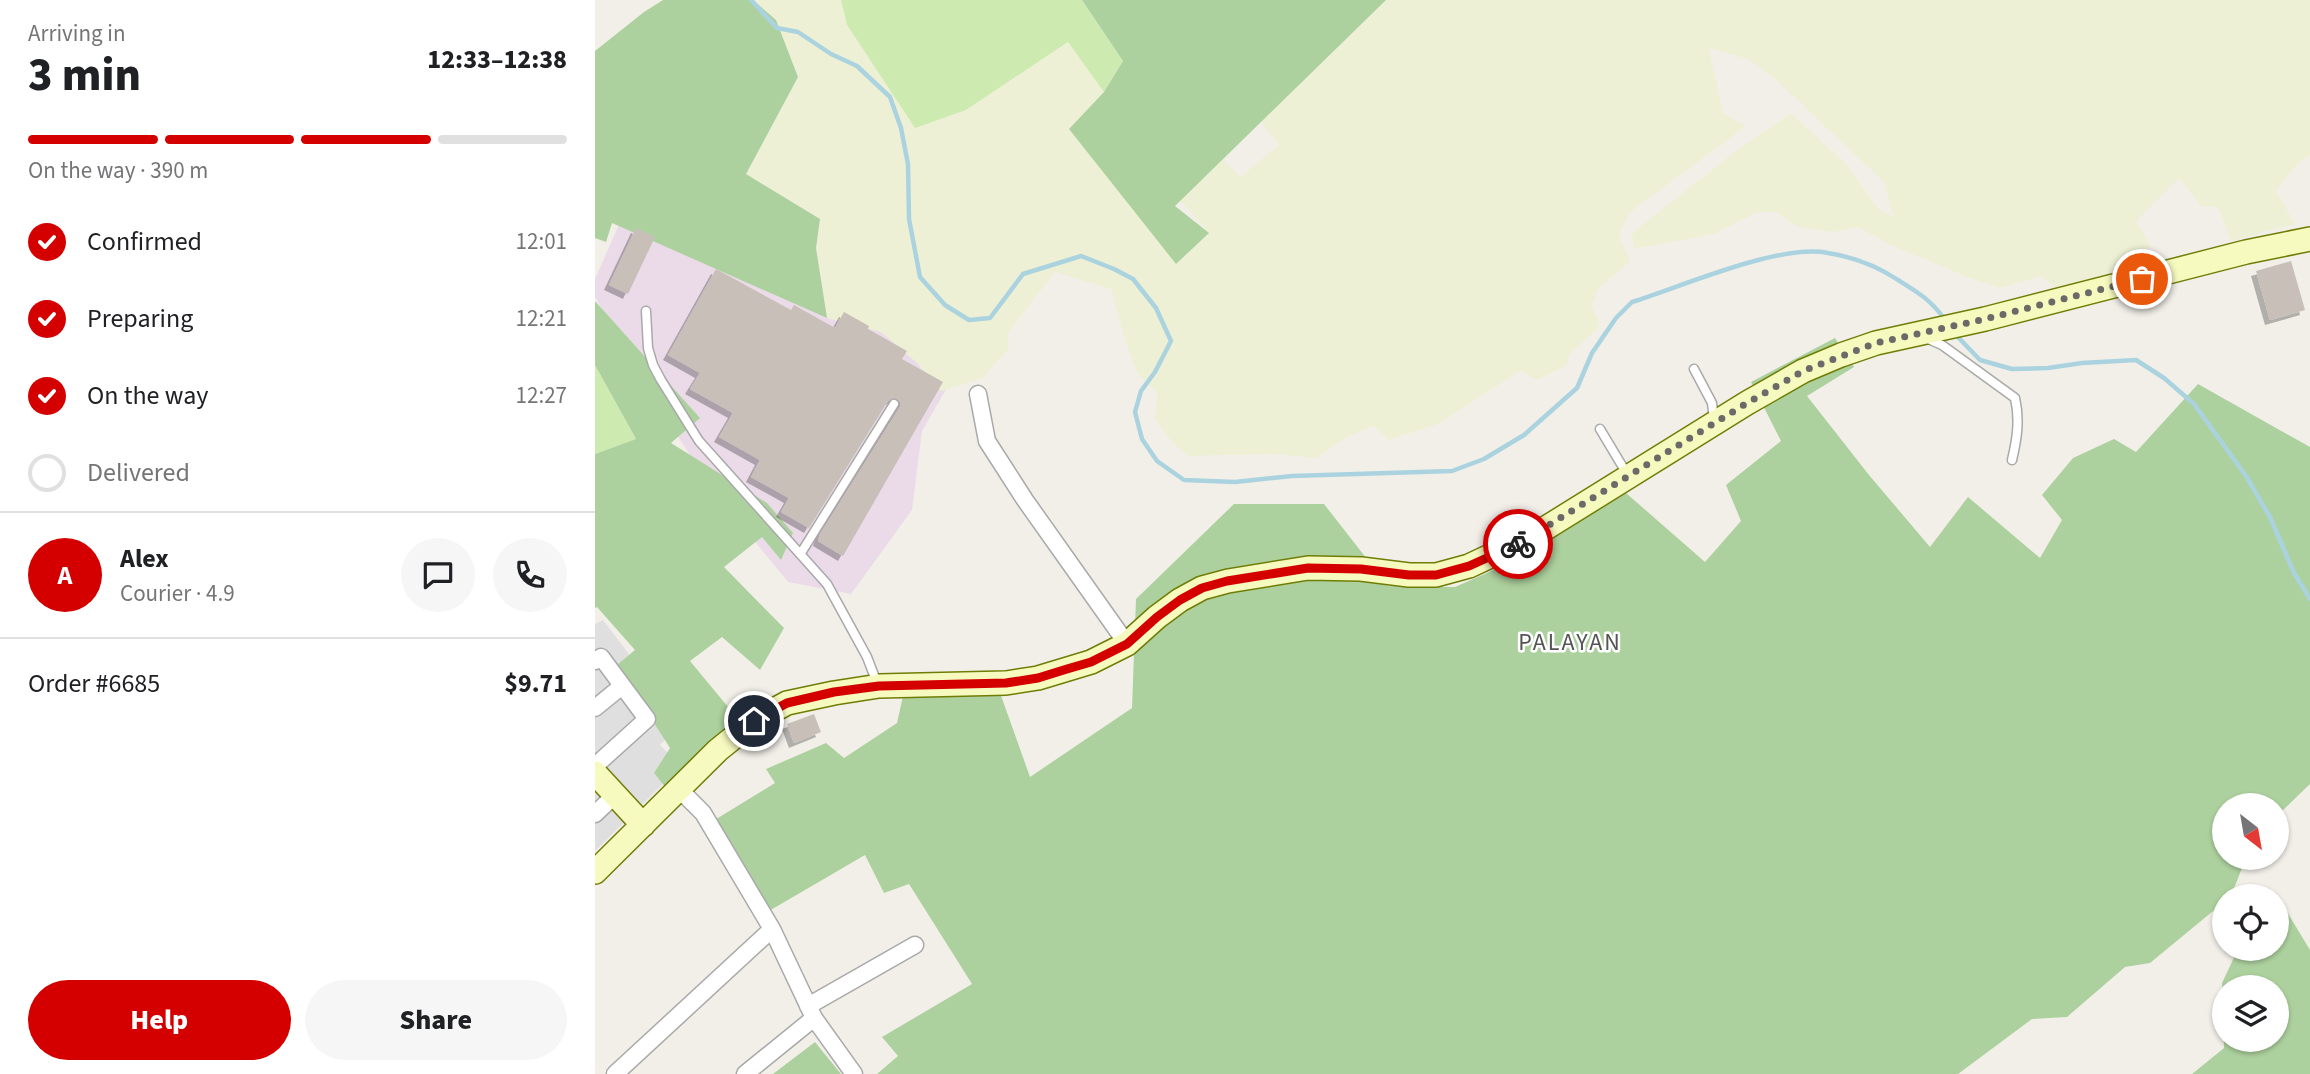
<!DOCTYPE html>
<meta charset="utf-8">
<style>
body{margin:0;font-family:"Source Sans 3",sans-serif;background:#f6f6f6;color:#202124;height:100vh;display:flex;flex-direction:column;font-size:26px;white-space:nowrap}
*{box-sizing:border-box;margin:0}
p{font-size:23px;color:#757577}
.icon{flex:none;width:38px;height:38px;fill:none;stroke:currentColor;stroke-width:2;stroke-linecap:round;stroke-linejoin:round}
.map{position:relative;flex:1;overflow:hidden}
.sheet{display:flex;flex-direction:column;background:#fff;width:595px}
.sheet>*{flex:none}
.needle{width:46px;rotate:149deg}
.buttons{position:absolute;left:1617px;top:793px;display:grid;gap:14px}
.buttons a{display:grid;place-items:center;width:77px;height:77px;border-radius:50%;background:#fff;box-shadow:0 2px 5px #0004;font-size:35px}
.pin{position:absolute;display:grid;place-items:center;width:60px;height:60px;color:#fff;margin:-30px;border:4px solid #fff;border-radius:50%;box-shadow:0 2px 7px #0007}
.courier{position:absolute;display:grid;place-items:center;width:70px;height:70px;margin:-35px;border:5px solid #d40000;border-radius:50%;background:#fff;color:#222;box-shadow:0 2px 9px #0007}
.headline em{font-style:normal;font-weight:800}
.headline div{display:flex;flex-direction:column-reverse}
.headline{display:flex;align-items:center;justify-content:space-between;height:119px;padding:0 28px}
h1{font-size:46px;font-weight:800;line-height:52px}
.bar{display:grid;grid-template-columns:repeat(4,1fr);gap:10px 7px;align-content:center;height:84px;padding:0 28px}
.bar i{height:9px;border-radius:5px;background:#e0e0e0}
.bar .current{background:#d40000}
.bar p{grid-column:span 4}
.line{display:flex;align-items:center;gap:18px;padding:0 28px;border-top:2px solid #e0e0e0}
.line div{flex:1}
.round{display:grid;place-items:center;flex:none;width:74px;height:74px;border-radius:37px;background:#f6f6f6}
ol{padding:0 28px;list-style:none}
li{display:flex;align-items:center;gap:21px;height:77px}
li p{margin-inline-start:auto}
li .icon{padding:7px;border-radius:50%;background:#d40000;color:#fff;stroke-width:4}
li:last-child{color:#757577}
li i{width:38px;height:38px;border:4px solid #e0e0e0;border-radius:50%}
.primary-button{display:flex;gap:14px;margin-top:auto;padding:14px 28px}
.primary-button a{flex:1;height:80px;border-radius:42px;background:#d40000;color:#fff;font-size:28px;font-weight:800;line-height:80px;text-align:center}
.primary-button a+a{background:#f6f6f6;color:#202124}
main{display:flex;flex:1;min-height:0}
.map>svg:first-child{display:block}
.residential{fill:#e0dfdf}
.industrial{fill:#ebdbe8}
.farmland{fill:#eef0d5}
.grass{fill:#cdebb0}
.forest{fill:#add19e;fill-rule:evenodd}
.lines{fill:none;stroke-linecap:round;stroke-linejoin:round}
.stream{stroke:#aad3df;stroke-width:4.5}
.building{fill:#c7bfb8;filter:url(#shadow)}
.lane-casing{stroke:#a9a9a9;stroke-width:11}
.street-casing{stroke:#a9a9a9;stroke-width:19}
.secondary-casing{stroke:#707d05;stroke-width:26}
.lane{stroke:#fff;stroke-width:8}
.street{stroke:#fff;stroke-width:16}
.secondary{stroke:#f7fabf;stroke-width:23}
.done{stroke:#6b6a68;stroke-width:7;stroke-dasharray:0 12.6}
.route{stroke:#d40000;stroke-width:9}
.labels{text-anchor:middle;stroke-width:5;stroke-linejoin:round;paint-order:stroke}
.quarter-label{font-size:24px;letter-spacing:2px;fill:#555;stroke:#fff}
</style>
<main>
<section class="sheet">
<div class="headline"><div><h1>3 min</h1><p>Arriving in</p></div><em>12:33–12:38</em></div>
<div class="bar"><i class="current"></i><i class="current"></i><i class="current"></i><i></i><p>On the way · 390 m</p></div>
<ol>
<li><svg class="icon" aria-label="check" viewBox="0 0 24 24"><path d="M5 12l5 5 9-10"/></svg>Confirmed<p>12:01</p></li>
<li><svg class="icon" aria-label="check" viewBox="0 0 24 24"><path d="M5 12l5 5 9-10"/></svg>Preparing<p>12:21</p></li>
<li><svg class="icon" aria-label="check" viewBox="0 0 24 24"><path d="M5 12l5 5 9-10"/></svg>On the way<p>12:27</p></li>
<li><i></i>Delivered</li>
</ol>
<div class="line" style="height:126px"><b class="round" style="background:#d40000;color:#fff">A</b><div><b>Alex</b><p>Courier · 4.9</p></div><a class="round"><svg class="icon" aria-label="chat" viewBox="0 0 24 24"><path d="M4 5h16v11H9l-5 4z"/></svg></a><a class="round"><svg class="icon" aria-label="phone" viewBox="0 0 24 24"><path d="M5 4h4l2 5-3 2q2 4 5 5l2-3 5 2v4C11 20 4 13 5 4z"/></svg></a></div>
<div class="line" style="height:91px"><div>Order #6685</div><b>$9.71</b></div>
<div class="primary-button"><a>Help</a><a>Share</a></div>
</section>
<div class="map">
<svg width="1715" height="1074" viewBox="0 0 1715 1074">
<defs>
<filter id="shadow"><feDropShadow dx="-5" dy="5" stdDeviation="0" flood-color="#0004"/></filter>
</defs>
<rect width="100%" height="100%" fill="#f2efe9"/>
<path class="residential" d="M8,620L86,723L65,745L86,766L0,851V624Z"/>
<path class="industrial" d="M34,202L251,284L363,369L327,431L317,510L256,594L193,582L113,484L43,373L0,297V279Z"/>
<path class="farmland" d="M158,0H246L252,25L320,128L371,110L474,42L509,92L474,130L614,232L565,179L606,137L645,177L684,145L654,107L783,0H1715V155L1703,163L1681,191L1700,224L1636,241L1623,207L1606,206L1584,178L1541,221L1556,247L1523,260L1522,271L1461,288L1446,276L1405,288L1377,279L1291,243L1264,227L1239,232L1203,227L1181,212H1163L1119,234L1039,249L1037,233L1141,151L1196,113L1251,164L1285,211L1298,216L1290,183L1180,79L1153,59L1114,48L1128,113L1151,126L1034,213L1024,235L1035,261L1003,289L997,305L1005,326L974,355L972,365L942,380L925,371L843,424L794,440L778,426L752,437L721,458L679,454L593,456L578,443L560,419L562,392L543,375L530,340L516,289L460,272L413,333V349L388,378L346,391L322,363L286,332L232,318L221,248L225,219L151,174L203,77L181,20Z"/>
<path class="grass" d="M246,0H487L528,61L509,92L473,42L371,110L320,128L252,25Z
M0,365L41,439L0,454Z"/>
<path class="forest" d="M68,0H158L181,20L203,77L151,174L225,219L221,248L232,318L17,223L11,242L0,238V51L49,12Z
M487,0H791L580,206L614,233L581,264L474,129L509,92L528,61Z
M0,301L105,418L76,443L172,503L198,533L186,560L167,537L129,567L189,628L165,670L127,637L95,661L143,719L71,788L59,773L75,748L22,665L40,650L2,607L0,608V454L41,439L0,365Z
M1240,338L1259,367L1212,396L1274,475L1335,547L1373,497L1445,558L1467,520L1447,495L1478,458L1519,439L1541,452L1603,384L1715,447V784L1682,816V805H1629V858H1651L1636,896H1629V902L1555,963L1530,967L1472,1017L1437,1019L1363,1074H282L303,1056L287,1037L377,984L314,884L289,893L270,855L174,911L118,821L180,783L171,769L231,743L249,758L302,723L308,696L404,690L435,777L537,708L541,599L639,504H729L793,586L860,587L926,558L1031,493L1110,562L1146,521L1131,485L1186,441L1156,382Z
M1686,902L1715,950V1074H1597L1629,1048L1627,983L1643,949L1682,948V906ZM1629,987H1682V1040H1629Z
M220,1042L246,1074H178Z"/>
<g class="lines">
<path class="stream" d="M156,0L182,28L203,32L236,54L262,66L295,97L306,128L313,164L314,219L325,277L350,305L374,320L395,318L428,274L486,256L519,269L538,279L561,308L576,341L560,372L546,391L540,412L547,439L562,461L589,480L640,482L697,476L857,471L889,459L929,435L982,388L997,353L1021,318L1037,302C1086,287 1185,243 1233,253C1258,257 1282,266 1303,280C1324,293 1336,300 1351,321
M1360,334L1385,360L1417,369L1453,368L1487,363L1541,360L1569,378L1599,404L1651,476L1675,517L1699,573L1715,599"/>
</g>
<path class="building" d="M41,228L60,237L33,294L14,285Z
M1696,261L1710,310L1675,320L1661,271Z
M121,269L196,310L199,305L240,328L249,312L274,326L273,329L312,351L307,359L348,382L248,556L223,541L225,534L305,407V402L300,398L293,401L214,528L186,512L194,498L156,477L165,460L124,437L138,413L95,389L105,373L73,355Z
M219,714L226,732L199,743L192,724Z"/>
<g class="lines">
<g class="lane-casing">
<path id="lane" d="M51,311L53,348L58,365L66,380L104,441L232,584L272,657L282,683
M1331,338L1347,345L1420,398C1425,420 1422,439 1417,460
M1099,369L1117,403L1119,420
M1005,429L1032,474
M206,553L299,404"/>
</g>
<g class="street-casing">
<path id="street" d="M383,394L392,441L430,500L532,644
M0,661L6,657L52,719L0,766
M0,708L27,686
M83,788L108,813L177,929L219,1018L259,1074
M0,814L20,795
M213,1006L320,945
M20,1074L177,929
M150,1074L219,1018"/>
</g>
<g class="secondary-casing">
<path id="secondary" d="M0,773L48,825
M0,872L123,750L159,721L192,703L239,693L284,686L411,683L443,678L496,662L532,644L562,617L585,600L607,588L633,581L713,568L766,569L814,575H841L874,566L938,536L1152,403L1208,371L1246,355L1281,343L1390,319L1651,252L1715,239"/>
</g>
<use href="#lane" class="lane"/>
<use href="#street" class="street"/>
<use href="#secondary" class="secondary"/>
</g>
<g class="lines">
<path class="done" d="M923,544L1152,403L1208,371L1281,343L1390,319L1547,279"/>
<path class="route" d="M159,721L192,703L239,692L284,686L411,683L443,678L472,669L496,662L532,644L562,617L585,600L607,588L632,581L713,568L766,569L814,575H841L874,566L923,544"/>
</g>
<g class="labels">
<g class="quarter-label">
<text x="975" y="650">PALAYAN</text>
</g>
</g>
</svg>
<div class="buttons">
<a><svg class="needle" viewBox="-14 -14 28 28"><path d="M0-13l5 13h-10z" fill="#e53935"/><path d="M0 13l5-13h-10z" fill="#757577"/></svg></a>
<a><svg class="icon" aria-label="locate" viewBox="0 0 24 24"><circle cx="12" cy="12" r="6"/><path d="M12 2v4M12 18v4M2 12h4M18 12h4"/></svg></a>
<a><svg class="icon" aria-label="layers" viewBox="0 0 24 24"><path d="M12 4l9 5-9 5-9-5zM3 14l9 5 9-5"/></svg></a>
</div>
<div class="pin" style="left:1547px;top:279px;background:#ea580c"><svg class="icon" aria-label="bag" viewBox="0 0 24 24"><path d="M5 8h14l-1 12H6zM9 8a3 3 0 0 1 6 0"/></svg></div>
<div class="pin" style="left:159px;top:721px;background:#1f2937"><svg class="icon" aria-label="home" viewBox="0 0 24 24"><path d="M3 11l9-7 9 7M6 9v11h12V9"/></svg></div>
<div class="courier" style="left:923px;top:544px"><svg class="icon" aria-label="bike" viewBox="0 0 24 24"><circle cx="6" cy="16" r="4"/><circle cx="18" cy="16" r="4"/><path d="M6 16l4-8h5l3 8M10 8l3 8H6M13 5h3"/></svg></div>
</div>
</main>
